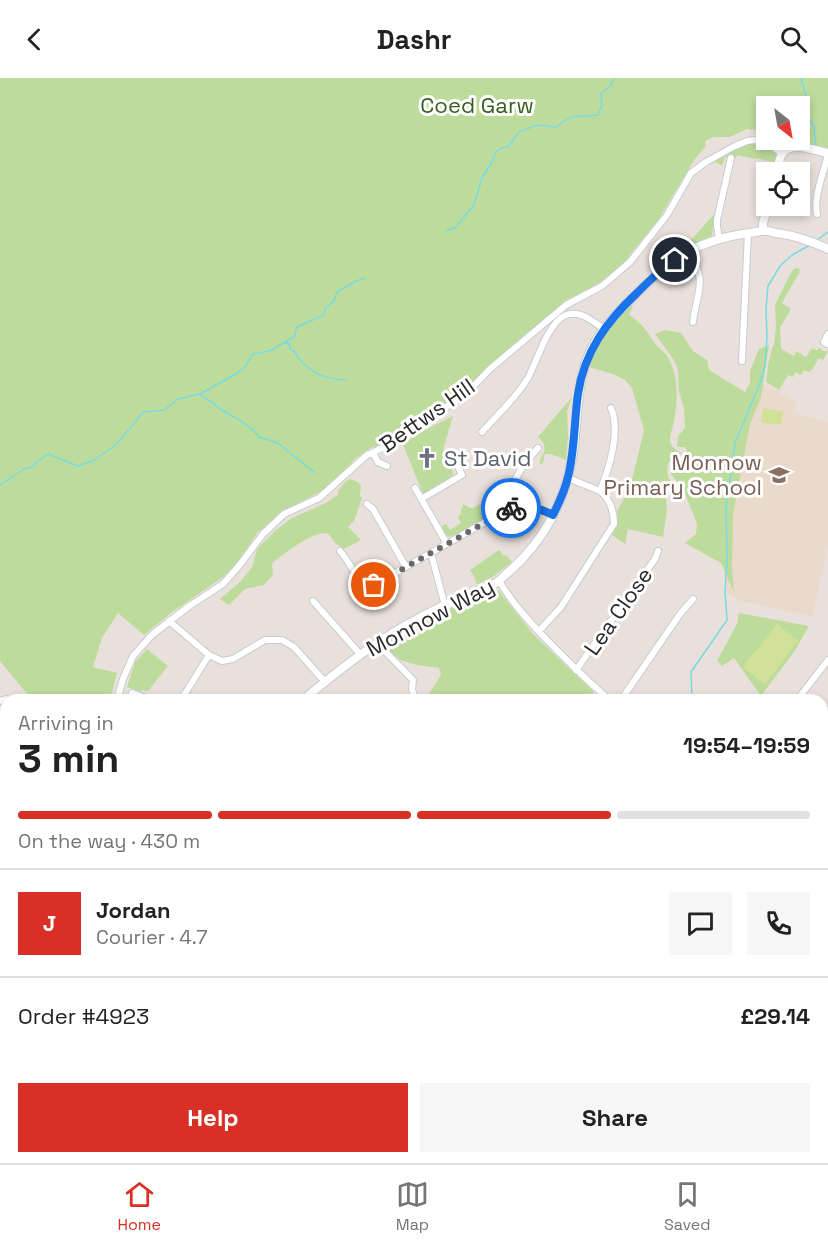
<!DOCTYPE html>
<meta charset="utf-8">
<style>
body{margin:0;font-family:"Space Grotesk",sans-serif;background:#f6f6f6;color:#222;height:100vh;display:flex;flex-direction:column;font-size:22px;white-space:nowrap}
*{box-sizing:border-box;margin:0}
p{font-size:20px;color:#767676}
.icon{flex:none;width:33px;height:33px;fill:none;stroke:currentColor;stroke-width:2;stroke-linecap:round;stroke-linejoin:round}
.map{position:relative;flex:1;overflow:hidden}
.side{position:absolute;left:0px;top:616px;width:828px;height:470px;display:flex;flex-direction:column;background:#fff;border-radius:18px 18px 0 0;box-shadow:0 3px 9px #0003}
.side>*{flex:none}
.needle{width:39px;rotate:149deg}
.tools{position:absolute;left:756px;top:18px;display:grid;gap:12px}
.tools a{display:grid;place-items:center;width:54px;height:54px;border-radius:0px;background:#fff;box-shadow:0 3px 9px #0003;font-size:30px}
.pin{position:absolute;display:grid;place-items:center;width:51px;height:51px;color:#fff;margin:-26px;border:3px solid #fff;border-radius:50%;box-shadow:0 2px 6px #0007}
.courier{position:absolute;display:grid;place-items:center;width:60px;height:60px;margin:-30px;border:4px solid #1a73e8;border-radius:50%;background:#fff;color:#222;box-shadow:0 2px 8px #0007}
.head em{font-style:normal;font-weight:700}
.head div{display:flex;flex-direction:column-reverse}
.head{display:flex;align-items:center;justify-content:space-between;height:102px;padding:0 18px}
h1{font-size:39px;font-weight:700;line-height:45px}
.bar{display:grid;grid-template-columns:repeat(4,1fr);gap:9px 6px;align-content:center;height:72px;padding:0 18px}
.bar i{height:8px;border-radius:4px;background:#e0e0e0}
.bar .current{background:#d93025}
.bar p{grid-column:span 4}
.line{display:flex;align-items:center;gap:15px;padding:0 18px;border-top:2px solid #e0e0e0}
.line div{flex:1}
.round{display:grid;place-items:center;flex:none;width:63px;height:63px;border-radius:0px;background:#f6f6f6}
.primary-button{display:flex;gap:12px;margin-top:auto;padding:12px 18px}
.primary-button a{flex:1;height:69px;border-radius:0px;background:#d93025;color:#fff;font-size:24px;font-weight:700;line-height:69px;text-align:center}
.primary-button a+a{background:#f6f6f6;color:#222}
header{display:flex;justify-content:space-between;align-items:center;height:78px;padding:0 18px;background:#fff;font-size:27px;font-weight:700}
.dock{display:flex;justify-content:space-around;align-items:center;height:84px;border-top:2px solid #e0e0e0;background:#fff;font-size:16px;color:#767676}
.dock a{display:grid;justify-items:center;gap:3px}
.dock .current{color:#d93025}
.map>svg:first-child{display:block}
.education{fill:#eadacb}
.green{fill:#bddc9b}
.pitch{fill:#d1e298}
.lines{fill:none;stroke-linecap:round;stroke-linejoin:round}
.stream{stroke:#76dbe3;stroke-width:1.5}
.canal{stroke:#76dbe3;stroke-width:5}
.minor-casing{stroke:#c6ccd5;stroke-width:8}
.tertiary-casing{stroke:#c6ccd5;stroke-width:10}
.minor{stroke:#fff;stroke-width:6}
.tertiary{stroke:#fff;stroke-width:8}
.done{stroke:#6c6867;stroke-width:6;stroke-dasharray:0 10.8}
.route{stroke:#1a73e8;stroke-width:8}
.labels{text-anchor:middle;stroke-width:6;stroke-linejoin:round;paint-order:stroke}
.park-label{font-size:22px;fill:#385e1f;stroke:#fff}
.street-label{font-size:22px;fill:#282828;stroke:#fff}
.worship-label{font-size:22px;fill:#5b616d;stroke:#fff;text-anchor:start}
.education-label{font-size:22px;fill:#785e54;stroke:#fff;text-anchor:end}
</style>
<header><svg class="icon" aria-label="back" viewBox="0 0 24 24"><path d="M15 5l-7 7 7 7"/></svg>Dashr<svg class="icon" aria-label="search" viewBox="0 0 24 24"><circle cx="10" cy="10" r="6"/><path d="M15 15l6 6"/></svg></header>
<div class="map">
<svg width="828" height="1085" viewBox="0 0 828 1085">
<rect width="100%" height="100%" fill="#e9e0db"/>
<path class="education" d="M760,305L796,323L795,335L828,344V470L812,538L739,523L725,514L727,479L726,428Z
M217,1080H269L267,1085H216Z
M270,1080H324V1085H282L277,1082Z"/>
<path class="green" d="M0,0H828V70L782,62H800V28H766V53L747,51L730,59H714L705,63L706,68L694,82L660,139L625,183L607,200L594,208L565,223L550,238L485,291L471,307L449,324L429,334L386,365L370,370L356,380L330,407L323,412L280,435L257,455L237,485L223,499L171,535L144,557L118,535L102,560L93,589L117,595L110,622H32L0,583Z
M758,64C764,65 775,70 777,76C778,78 776,83 776,85L756,80L755,81L737,77L736,80L725,79L723,86L721,87L713,83C727,75 741,66 758,64Z
M715,135L712,158L686,170V168Z
M795,190L800,191L799,195L782,225L791,231L780,250L781,271L794,278L796,273L806,279L812,270L817,272L820,269L822,273H828L823,282L819,280L812,292L808,294L804,292L801,297L796,294L793,299L788,297L779,312L766,304L768,287L772,271L774,266L776,250L775,227L790,196Z
M629,228H633L629,237C641,244 647,253 654,264C658,270 664,273 667,278C679,297 678,322 674,343C673,349 670,356 670,362C670,369 676,372 682,375L668,385C667,394 666,400 674,406L665,411L667,432L663,459L628,451L625,466L612,457L618,443L617,434L631,406L644,352L632,310L625,302L613,296L589,289C598,265 611,245 629,228Z
M665,252L681,255L693,273L707,282L709,292L745,314L750,305V293L759,271L769,267L761,320L750,346L733,437L732,489L734,515L721,485L685,465L696,456L697,446L684,413L671,396L673,385L688,375L685,369H677L678,358L685,350L684,330L679,314L678,293L674,282L655,256Z
M572,319L567,333L568,358L566,382L551,376H545L543,386L539,385C544,372 549,370 538,359Z
M453,338L443,372L457,381L451,385L453,397L442,405L423,416L403,366L421,354Z
M350,401L358,404L361,408L360,418L362,420L354,443L348,449L361,462L344,471L334,464L329,456C314,451 285,476 272,485L273,497L264,507L245,511L229,527L220,521L241,503L252,489L257,471L276,452L292,440L326,425L338,417V413L345,404Z
M504,414C509,418 509,424 506,430L457,457L456,456L449,459L445,456L441,449L446,446L450,452L461,445L458,439L460,437L463,426L470,430H473L498,416Z
M499,472L504,478L506,477L512,484L494,498L477,507L474,498L470,492Z
M492,511L498,512L533,556L593,613V622H425L441,597L439,590C423,587 387,586 388,564L413,554L419,547L433,537L471,523Z
M739,535L809,548L794,574L761,618L734,580L722,588L717,583L737,546Z
M147,571L168,588L148,613L143,612L139,613L127,609L135,584Z
M828,964V1059L822,1061V966Z
M704,1080H800L801,1085H707Z"/>
<path class="pitch" d="M763,330L783,334L781,347L761,344Z
M777,546L798,563L765,606L743,589Z
M3,877L6,878V924L0,922V888Z
M0,925L6,927V979L0,977Z"/>
<g class="lines">
<path class="stream" d="M801,0L806,18L808,39L814,48L816,67
M446,153L456,149L474,127L482,100L491,86L496,74L501,70L508,69L519,54C526,53 528,50 534,48C541,46 549,48 556,49L571,39L598,37L602,27L601,16L611,7L614,0
M817,162L828,154
M286,265L290,267V271C298,274 298,281 304,286C317,298 329,301 346,302
M201,317C205,321 208,322 213,325C215,327 217,329 220,331C233,339 250,346 259,359L278,365L315,395
M0,407L24,391L32,389L38,383L48,376L78,388L94,382L117,366L143,334L164,332L178,321L200,316L236,296L245,289L253,276L270,273L294,259L297,249L324,237L325,230L334,223L337,214L356,203L365,200
M692,622L691,594L727,542L725,514L727,479L726,428L735,365L760,305L765,288L767,259L766,231L768,208L780,188L792,177L810,167
M0,823L6,819
M0,997L6,1001
M196,1080L197,1083L200,1080
M209,1080L212,1081L210,1085"/>
<path class="canal" d="M0,1078H6
M25,1080L38,1085"/>
<g class="minor-casing">
<path id="minor" d="M817,136C813,120 824,93 828,77
M719,160L717,148V142L731,80
M689,173C708,207 697,211 693,244
M828,256L824,264L828,266
M742,283L748,155
M482,354C497,337 517,319 528,300C537,283 548,244 566,237C581,232 592,243 604,251
M373,375L378,384L387,388
M415,410L447,466
M600,413C609,391 621,353 611,330
M421,421L462,397L458,388
M367,426L373,431L406,489
M512,429C507,406 523,387 538,370
M340,473C347,480 359,504 364,507C368,509 370,508 374,507L512,429L532,428L553,437
M431,475L445,528
M499,503C514,527 527,541 546,561C567,582 587,603 610,622
M313,523L360,576
M169,543L209,577L222,583L233,581L265,562H282L294,569L325,604
M539,553L561,529L614,446C614,433 611,422 600,413L568,400
M377,565L413,602L412,611L415,622
M576,592L655,481L658,473
M132,615L146,620L148,622
M117,622L123,601L133,578L153,556L188,529L223,506L238,489L263,456L284,436L319,420L367,377L396,364L428,340L464,318L490,291L566,227L602,208L630,184L667,137L691,95L706,84L733,69L747,63L756,62L768,64L782,76
M181,622L209,577
M621,622L680,536L693,521
M797,622L828,582
M0,623L6,621L8,622
M822,705L828,701
M822,725L828,739
M822,829L828,828
M822,895L828,891
M367,1080V1085
M802,1080L803,1085
M559,1085V1080"/>
</g>
<g class="tertiary-casing">
<path id="tertiary" d="M776,94C778,88 779,81 782,76C790,62 816,73 828,75
M763,153V145L768,128
M303,622C340,591 378,561 421,539C440,529 460,521 479,512C486,509 495,507 500,502C507,495 516,488 523,480C550,451 567,414 573,375C578,343 576,311 587,281C597,255 616,235 636,216C673,180 697,162 749,155C754,155 758,153 763,153C767,152 772,154 776,155C795,157 811,163 828,171
M0,764L6,763
M822,773L828,770"/>
</g>
<use href="#minor" class="minor"/>
<use href="#tertiary" class="tertiary"/>
</g>
<g class="lines">
<path class="done" d="M374,507L511,430"/>
<path class="route" d="M511,430C528,427 539,430 553,437C559,425 565,412 568,399C575,372 574,344 578,316C584,274 607,243 637,215C649,203 661,191 675,182"/>
</g>
<defs>
<g id="church-bare" transform="scale(1.62)"><path d="M-1.2-6h2.4v3.5h3.3v2.4h-3.3V6h-2.4V-.1h-3.3v-2.4h3.3Z" fill="#6b7280" stroke="#fff" stroke-width="2.5" paint-order="stroke"/></g>
<g id="school-bare" transform="scale(1.62)"><path d="M0-5L7-2L0 1L-7-2ZM-4 1L0 2.5L4 1V4Q0 6-4 4Z" fill="#8d6e63" stroke="#fff" stroke-width="2.5" paint-order="stroke"/></g>
</defs>
<g fill-rule="evenodd">
<use href="#church-bare" x="427" y="380"/>
<use href="#school-bare" x="779" y="397"/>
</g>
<g class="labels">
<g class="park-label">
<text x="477" y="35">Coed Garw</text>
</g>
<g class="street-label">
<text transform="translate(427 337) rotate(-35)" y="8">Bettws Hill</text>
<text transform="translate(618 533) rotate(-55)" y="8">Lea Close</text>
<text transform="translate(430 539) rotate(-28)" y="8">Monnow Way</text>
</g>
<g class="worship-label">
<text x="444" y="388">St David</text>
</g>
<g class="education-label">
<text x="762" y="392">Monnow<tspan x="762" dy="25">Primary School</tspan></text>
</g>
</g>
</svg>
<div class="tools">
<a><svg class="needle" viewBox="-14 -14 28 28"><path d="M0-13l5 13h-10z" fill="#e53935"/><path d="M0 13l5-13h-10z" fill="#767676"/></svg></a>
<a><svg class="icon" aria-label="locate" viewBox="0 0 24 24"><circle cx="12" cy="12" r="6"/><path d="M12 2v4M12 18v4M2 12h4M18 12h4"/></svg></a>
</div>
<div class="pin" style="left:374px;top:507px;background:#ea580c"><svg class="icon" aria-label="bag" viewBox="0 0 24 24"><path d="M5 8h14l-1 12H6zM9 8a3 3 0 0 1 6 0"/></svg></div>
<div class="pin" style="left:675px;top:182px;background:#1f2937"><svg class="icon" aria-label="home" viewBox="0 0 24 24"><path d="M3 11l9-7 9 7M6 9v11h12V9"/></svg></div>
<div class="courier" style="left:511px;top:430px"><svg class="icon" aria-label="bike" viewBox="0 0 24 24"><circle cx="6" cy="16" r="4"/><circle cx="18" cy="16" r="4"/><path d="M6 16l4-8h5l3 8M10 8l3 8H6M13 5h3"/></svg></div>
<section class="side">
<div class="head"><div><h1>3 min</h1><p>Arriving in</p></div><em>19:54–19:59</em></div>
<div class="bar"><i class="current"></i><i class="current"></i><i class="current"></i><i></i><p>On the way · 430 m</p></div>
<div class="line" style="height:108px"><b class="round" style="background:#d93025;color:#fff">J</b><div><b>Jordan</b><p>Courier · 4.7</p></div><a class="round"><svg class="icon" aria-label="chat" viewBox="0 0 24 24"><path d="M4 5h16v11H9l-5 4z"/></svg></a><a class="round"><svg class="icon" aria-label="phone" viewBox="0 0 24 24"><path d="M5 4h4l2 5-3 2q2 4 5 5l2-3 5 2v4C11 20 4 13 5 4z"/></svg></a></div>
<div class="line" style="height:78px"><div>Order #4923</div><b>£29.14</b></div>
<div class="primary-button"><a>Help</a><a>Share</a></div>
</section>
</div>
<nav class="dock">
<a class="current"><svg class="icon" aria-label="home" viewBox="0 0 24 24"><path d="M3 11l9-7 9 7M6 9v11h12V9"/></svg>Home</a>
<a><svg class="icon" aria-label="map" viewBox="0 0 24 24"><path d="M3 6l6-2 6 2 6-2v14l-6 2-6-2-6 2zM9 4v14M15 6v14"/></svg>Map</a>
<a><svg class="icon" aria-label="saved" viewBox="0 0 24 24"><path d="M7 4h10v16l-5-4-5 4z"/></svg>Saved</a>
</nav>
